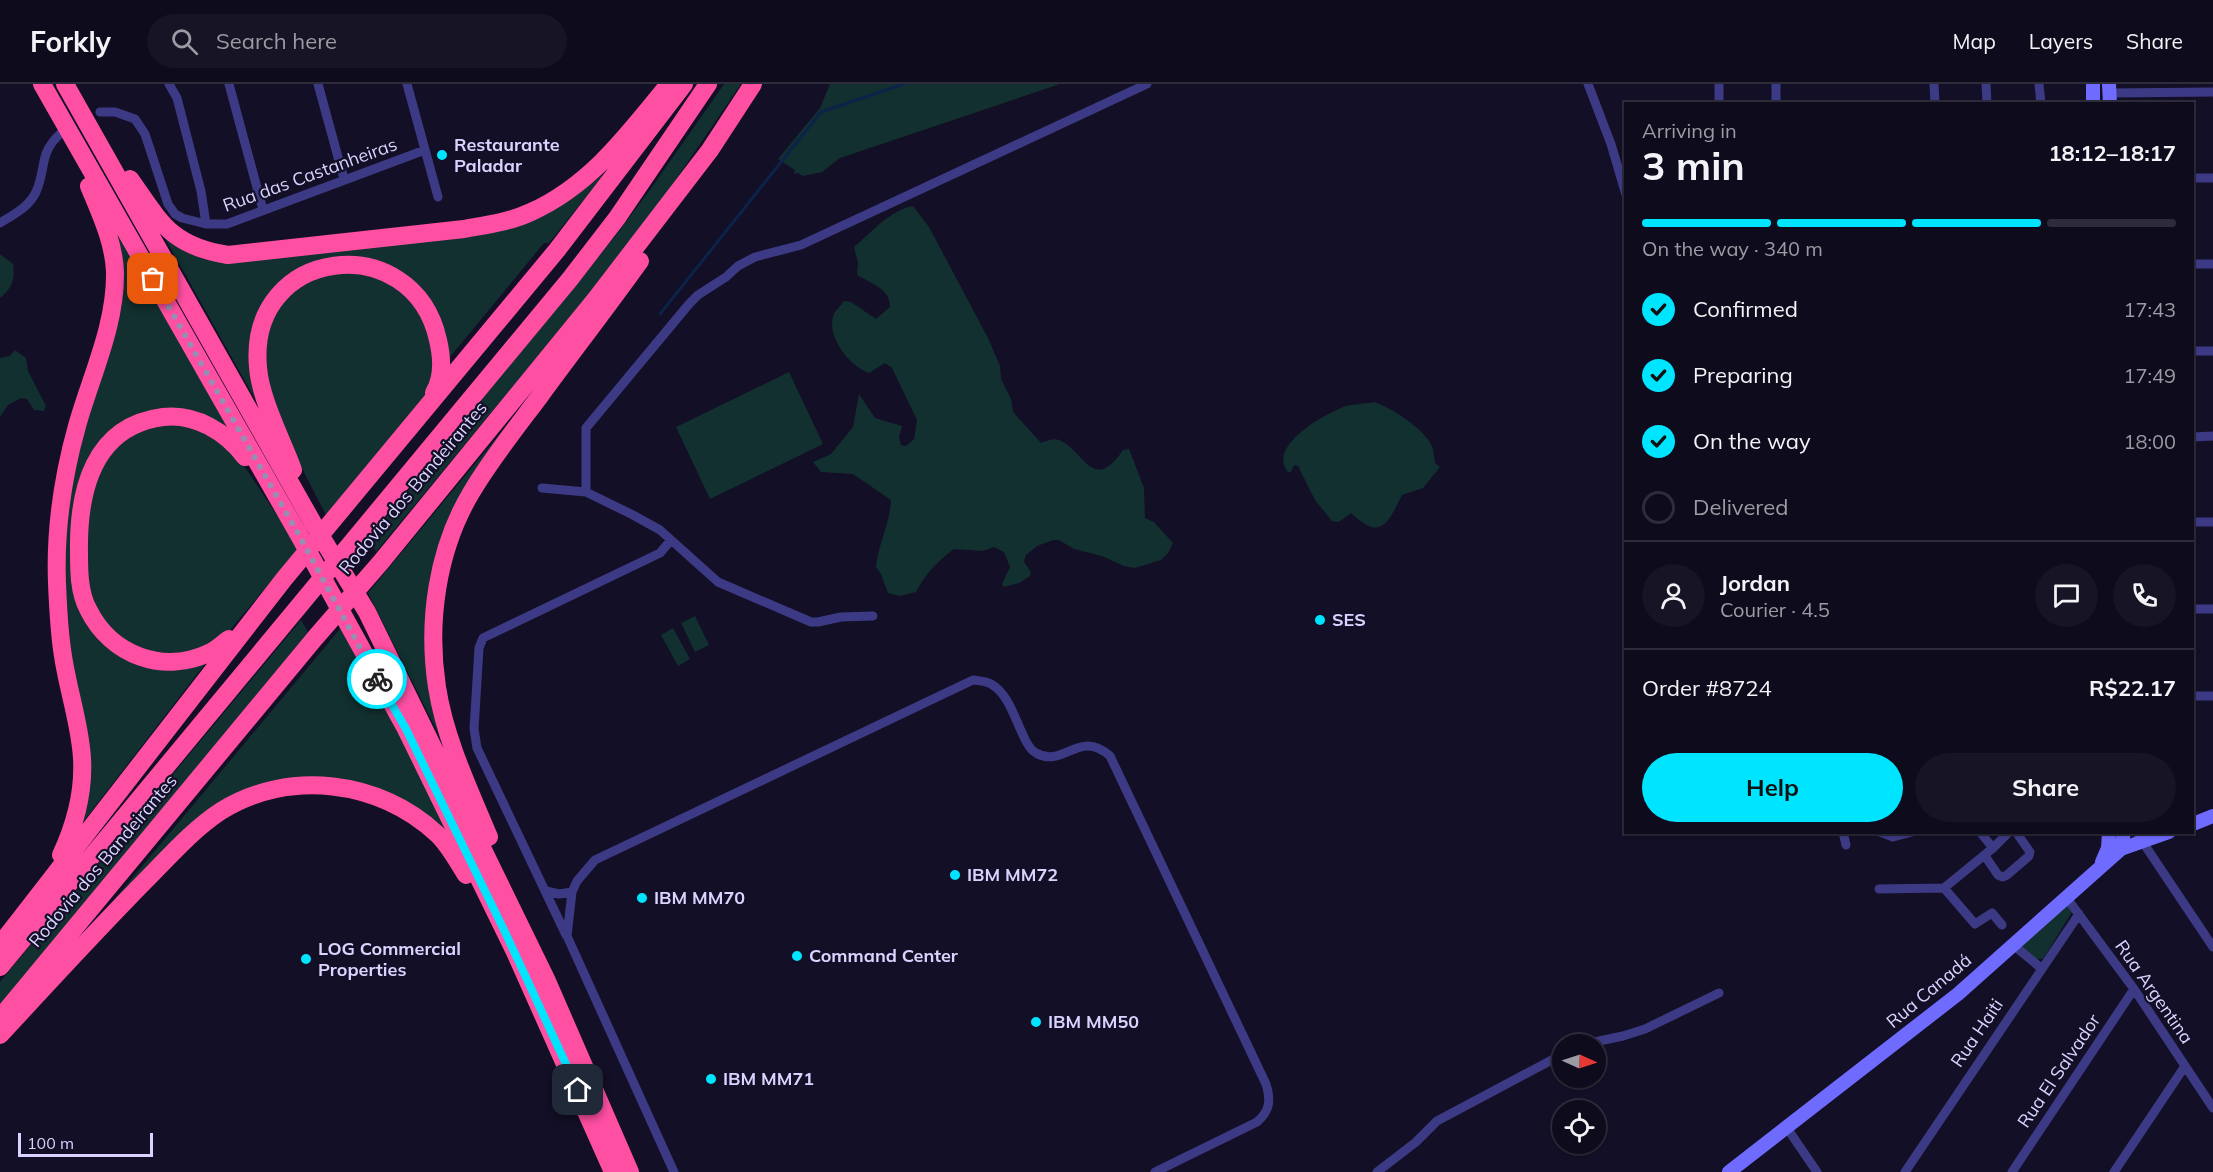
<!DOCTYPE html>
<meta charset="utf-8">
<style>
body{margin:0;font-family:Mulish,sans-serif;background:#171425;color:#f1f3f6;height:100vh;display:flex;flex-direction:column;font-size:22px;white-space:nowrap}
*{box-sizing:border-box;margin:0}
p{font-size:20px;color:#9b9ba3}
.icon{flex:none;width:33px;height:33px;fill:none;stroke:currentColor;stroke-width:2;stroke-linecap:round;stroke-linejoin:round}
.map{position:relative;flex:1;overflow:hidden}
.drawer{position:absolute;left:1624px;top:18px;width:570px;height:732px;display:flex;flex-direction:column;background:#0e0b1c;border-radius:0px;box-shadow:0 2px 4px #0004,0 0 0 2px #2e2b3b}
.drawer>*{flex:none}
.needle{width:39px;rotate:93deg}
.controls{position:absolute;left:1552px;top:950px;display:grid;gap:12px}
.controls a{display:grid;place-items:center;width:54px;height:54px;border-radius:50%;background:#0e0b1c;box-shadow:0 2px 4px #0004,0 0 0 2px #2e2b3b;font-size:30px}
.scale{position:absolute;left:18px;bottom:15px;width:135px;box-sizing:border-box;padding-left:6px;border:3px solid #d9d4ff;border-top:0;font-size:16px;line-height:21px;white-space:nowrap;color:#d9d4ff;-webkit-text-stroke:4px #130f26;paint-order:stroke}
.pin{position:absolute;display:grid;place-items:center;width:51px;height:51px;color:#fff;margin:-26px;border-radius:12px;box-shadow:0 3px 9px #0006}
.courier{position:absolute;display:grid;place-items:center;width:60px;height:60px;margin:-30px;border:4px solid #00e5ff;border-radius:50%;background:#fff;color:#222;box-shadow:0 2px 8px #0007}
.summary em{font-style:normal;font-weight:700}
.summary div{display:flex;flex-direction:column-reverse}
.summary{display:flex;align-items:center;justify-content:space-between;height:102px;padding:0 18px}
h1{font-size:39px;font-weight:700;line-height:45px}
.bar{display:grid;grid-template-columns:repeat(4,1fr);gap:9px 6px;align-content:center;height:72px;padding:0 18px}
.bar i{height:8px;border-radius:4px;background:#2e2b3b}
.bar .selected{background:#00e5ff}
.bar p{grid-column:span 4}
.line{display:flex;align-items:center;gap:15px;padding:0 18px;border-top:2px solid #2e2b3b}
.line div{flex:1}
.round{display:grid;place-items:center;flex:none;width:63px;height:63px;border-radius:32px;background:#171425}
ol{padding:0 18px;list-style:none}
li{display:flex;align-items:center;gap:18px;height:66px}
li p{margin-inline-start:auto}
li .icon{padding:6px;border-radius:50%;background:#00e5ff;color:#111;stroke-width:4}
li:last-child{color:#9b9ba3}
li i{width:33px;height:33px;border:3px solid #2e2b3b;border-radius:50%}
.primary-button{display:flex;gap:12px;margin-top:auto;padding:12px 18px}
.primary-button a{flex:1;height:69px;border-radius:36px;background:#00e5ff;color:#111;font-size:24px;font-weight:700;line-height:69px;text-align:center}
.primary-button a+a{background:#171425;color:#f1f3f6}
header{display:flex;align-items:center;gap:36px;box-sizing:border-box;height:84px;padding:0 30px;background:#0e0b1c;border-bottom:2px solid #2e2b3b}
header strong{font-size:28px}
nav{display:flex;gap:33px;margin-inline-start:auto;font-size:21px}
.search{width:420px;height:54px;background:#171425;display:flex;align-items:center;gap:15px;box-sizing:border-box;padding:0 21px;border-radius:33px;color:#9b9ba3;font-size:22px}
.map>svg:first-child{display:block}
.green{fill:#12302f}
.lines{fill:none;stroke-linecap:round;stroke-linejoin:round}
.stream{stroke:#0c2248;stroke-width:3}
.street{stroke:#3d3a85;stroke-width:9}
.secondary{stroke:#6f6bff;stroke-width:14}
.highway{stroke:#ff4fa3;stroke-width:18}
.done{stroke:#948fb3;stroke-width:6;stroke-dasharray:0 10.8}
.route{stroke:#00e5ff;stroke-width:8}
.poi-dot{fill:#00e5ff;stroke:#130f26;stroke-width:2}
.labels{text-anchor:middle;stroke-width:4.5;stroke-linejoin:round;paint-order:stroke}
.poi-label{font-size:18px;font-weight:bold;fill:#d9d4ff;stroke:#130f26;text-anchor:start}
.street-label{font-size:18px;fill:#d9d4ff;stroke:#130f26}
</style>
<header>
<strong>Forkly</strong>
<div class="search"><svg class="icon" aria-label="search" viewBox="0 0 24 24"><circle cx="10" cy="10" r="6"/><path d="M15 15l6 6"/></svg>Search here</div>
<nav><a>Map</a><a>Layers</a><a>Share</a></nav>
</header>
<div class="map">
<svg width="2213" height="1088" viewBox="0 0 2213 1088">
<rect width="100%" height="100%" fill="#130f26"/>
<path class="green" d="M724,0H741L664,113L588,211L376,468L369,454L613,155L652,103Z
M830,0H1060L840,74L822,88L803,92L798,89L794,90L795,86L778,75L820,24Z
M601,92H603L549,159H544L445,279L420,211L335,175L258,237L274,349L162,149L197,169L471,151L573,113Z
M913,122L929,143L988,254L1000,282L1001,295L1011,315L1013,328L1041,359C1046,357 1053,354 1059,356C1083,365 1093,411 1123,366L1129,365L1144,404L1145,434L1154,438L1173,459L1168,469L1161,476L1135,484L1124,482L1102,472L1074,465L1059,456H1053L1037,462L1026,471L1024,478L1031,488L1030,492L1019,499L1004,503L1002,500L1010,483L1004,468L994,463L983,467L954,465C938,477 925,490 916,508L900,512L888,509L881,490L876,483C878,460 890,440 891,416L853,390L821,388L813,378L831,370L853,343L859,310L875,334L902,342L899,353L901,361L906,362L914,355L917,336L892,284L885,279L869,289C850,283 823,250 835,228C837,224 842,221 844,217L851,218L876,235L890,223C891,205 870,199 857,191L858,179L854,163C871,149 890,126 913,122Z
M115,143L242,360L188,329L102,357L74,476L117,568L208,576L80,742L72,578L65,497L66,436L80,355L114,250Z
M0,170L13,180C15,196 12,204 0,214Z
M353,186L394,200L426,236L436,281L426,310L326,431L294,369L265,290L267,247L282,217L308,196Z
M15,266L26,274L28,287L46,322L44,327L34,326L27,315L21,314L8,321L0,333V274L10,272Z
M789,288L823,360L710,415L676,343Z
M1374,318C1391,323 1428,347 1433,365C1434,369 1434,375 1435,379L1440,383L1423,404L1402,411C1388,439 1381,458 1351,429L1339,438L1332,437L1315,416L1298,382L1294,381L1291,388H1288C1266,362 1326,329 1346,322C1354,320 1365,320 1374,318Z
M522,323L496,362L434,503L454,681L368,509Z
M179,337L223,356L234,367L299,464L225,552L200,567L148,572L101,539L83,483L93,394L126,350Z
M695,532L709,561L695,568L681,539Z
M301,536L308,548L0,923V898Z
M344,540L454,760L391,714L255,707L93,841Z
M673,544L690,575L678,582L661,551Z
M2067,819L2072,828L2043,875H2036L2022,864L2021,860Z"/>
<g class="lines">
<path class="stream" d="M660,230L821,28L904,0"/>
<path class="street" d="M229,0L263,126
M318,0L344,95
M407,0L438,113
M1588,0L1611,60L1626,111
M1719,0V20
M1776,0V20
M1934,0L1935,20
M1986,0L1987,20
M2039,0L2041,20
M2109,9L2213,8
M100,28H115L135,35L145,50L168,120L175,130L182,134L206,140L201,107L177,14L169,0
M2193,94H2213
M0,139C13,131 29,123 36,108C47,83 38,70 61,49
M206,140H227L425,66
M2193,180H2213
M2193,267H2213
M2193,353L2213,352
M542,404L586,408L633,431L660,446L718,498L811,538H818L841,533L873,532
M586,408V344L689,220L698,211L726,193L738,182L755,173L801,161L1147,0
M2193,438H2213
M2193,525H2213
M2193,612H2213
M1843,748L1846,761
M1880,748L1893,753L1912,748
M1980,748L1993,764L2009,748
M2138,751L2213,863
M1985,772L1998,791L2003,793L2007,791L2029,772L2030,768L2016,748
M1944,804L1975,840L1992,829L2002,841
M1879,805L1944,804L1993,764
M546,807L559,810L572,808
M2066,813L2134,905L2213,1024
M566,851L477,664L474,645L479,564L483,554L660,469L671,456
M2012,860L2041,884
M1585,960L1623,952L1645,945L1719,909
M1787,1044L1817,1088
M674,1088L567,852L572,808L577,797L595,776L973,596C979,597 986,597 991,600C1008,609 1015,635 1023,651C1026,658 1030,666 1036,669C1064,685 1079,644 1110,672L1266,1000C1271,1016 1270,1027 1257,1038L1155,1088
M1377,1088L1416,1058L1437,1037L1563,970
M1905,1088L2079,830
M2012,1088L2134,905
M2114,1088L2185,982"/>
<path class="secondary" d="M2093,0V20
M2109,0L2110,20
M2193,740L2213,732
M2121,765L2124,748
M2102,778L2108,764L2109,748
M1729,1088L1958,910L2121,765L2169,748"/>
<path class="highway" d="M42,0L300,453L406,645L515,868L613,1088
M65,0L314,441L367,528L547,897L630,1088
M130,95C161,139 171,162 228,171L464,145C486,141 510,138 531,128C591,101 629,49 669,0
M293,386C282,356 260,314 258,283C247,162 413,143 438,256C442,273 443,294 434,309
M229,555C223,559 217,565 211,568C164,591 111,572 88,525C79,508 79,487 79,468C78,407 93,342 163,333C195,329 226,348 245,373
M489,753C469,705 445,655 437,603C427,538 437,466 471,409C491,375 516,344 540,312C573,267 607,223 640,177
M61,771C75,741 84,708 82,674C80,640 68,606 63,572C59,548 58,523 57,499C55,447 63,392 77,342C91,292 116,241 115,188C114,158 100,129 89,102
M0,861L284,495L557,166L684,0
M0,883L570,195L617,134L708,0
M0,934L315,554L381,478L595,216L710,66L753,0
M0,951C47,900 95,848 144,798C168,774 192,746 221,727C288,685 380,696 437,750C449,761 457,777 466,791"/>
</g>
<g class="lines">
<path class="done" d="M153,195L300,453L377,595"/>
<path class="route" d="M377,595L406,645L505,848L578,1006"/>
</g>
<g class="poi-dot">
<circle cx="442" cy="71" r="6"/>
<circle cx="1320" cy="536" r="6"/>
<circle cx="955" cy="791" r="6"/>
<circle cx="642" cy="814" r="6"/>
<circle cx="797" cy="872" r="6"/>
<circle cx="306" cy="875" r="6"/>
<circle cx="1036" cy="938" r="6"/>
<circle cx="711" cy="995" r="6"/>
</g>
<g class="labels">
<g class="poi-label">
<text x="454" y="67">Restaurante<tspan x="454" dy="21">Paladar</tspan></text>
<text x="1332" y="542">SES</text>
<text x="967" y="797">IBM MM72</text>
<text x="654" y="820">IBM MM70</text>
<text x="318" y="871">LOG Commercial<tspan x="318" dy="21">Properties</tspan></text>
<text x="809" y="878">Command Center</text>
<text x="1048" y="944">IBM MM50</text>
<text x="723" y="1001">IBM MM71</text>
</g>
<g class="street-label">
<text transform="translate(310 91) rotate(-20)" y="6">Rua das Castanheiras</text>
<text transform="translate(413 404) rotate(-50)" y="6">Rodovia dos Bandeirantes</text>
<text transform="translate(103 777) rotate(-50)" y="6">Rodovia dos Bandeirantes</text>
<text transform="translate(1929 907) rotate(-40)" y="6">Rua Canadá</text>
<text transform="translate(2154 908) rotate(55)" y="6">Rua Argentina</text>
<text transform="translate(1977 949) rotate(-56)" y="6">Rua Haiti</text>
<text transform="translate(2059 987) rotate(-56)" y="6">Rua El Salvador</text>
</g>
</g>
</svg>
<div class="controls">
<a><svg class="needle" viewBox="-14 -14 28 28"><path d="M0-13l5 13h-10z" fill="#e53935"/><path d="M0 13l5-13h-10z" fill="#9b9ba3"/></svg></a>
<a><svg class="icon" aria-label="locate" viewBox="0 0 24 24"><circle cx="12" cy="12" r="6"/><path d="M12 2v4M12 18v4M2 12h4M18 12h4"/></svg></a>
</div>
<div class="scale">100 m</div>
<div class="pin" style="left:153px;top:195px;background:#ea580c"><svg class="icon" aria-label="bag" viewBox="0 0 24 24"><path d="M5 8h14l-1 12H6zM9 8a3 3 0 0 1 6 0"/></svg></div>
<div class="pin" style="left:578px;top:1006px;background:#1f2937"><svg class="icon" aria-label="home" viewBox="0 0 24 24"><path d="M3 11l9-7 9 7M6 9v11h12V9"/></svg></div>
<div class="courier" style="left:377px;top:595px"><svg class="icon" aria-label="bike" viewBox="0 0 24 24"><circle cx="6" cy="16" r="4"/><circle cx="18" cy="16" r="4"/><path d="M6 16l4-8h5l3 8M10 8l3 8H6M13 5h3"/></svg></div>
<section class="drawer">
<div class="summary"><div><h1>3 min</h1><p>Arriving in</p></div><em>18:12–18:17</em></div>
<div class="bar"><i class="selected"></i><i class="selected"></i><i class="selected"></i><i></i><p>On the way · 340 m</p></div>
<ol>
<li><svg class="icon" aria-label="check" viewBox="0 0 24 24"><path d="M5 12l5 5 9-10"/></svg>Confirmed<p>17:43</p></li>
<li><svg class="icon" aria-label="check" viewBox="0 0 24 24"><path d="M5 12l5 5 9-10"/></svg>Preparing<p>17:49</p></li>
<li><svg class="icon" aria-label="check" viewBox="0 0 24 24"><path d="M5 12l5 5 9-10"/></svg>On the way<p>18:00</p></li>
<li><i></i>Delivered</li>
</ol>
<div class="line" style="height:108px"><a class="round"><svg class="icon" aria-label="person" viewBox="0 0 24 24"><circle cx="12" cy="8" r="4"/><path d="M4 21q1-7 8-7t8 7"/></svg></a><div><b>Jordan</b><p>Courier · 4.5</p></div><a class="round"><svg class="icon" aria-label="chat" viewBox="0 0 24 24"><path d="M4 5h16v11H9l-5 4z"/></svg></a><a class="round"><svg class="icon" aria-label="phone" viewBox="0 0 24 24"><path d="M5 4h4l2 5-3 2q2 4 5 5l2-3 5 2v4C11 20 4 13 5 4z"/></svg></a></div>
<div class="line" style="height:78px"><div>Order #8724</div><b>R$22.17</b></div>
<div class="primary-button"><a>Help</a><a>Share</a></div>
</section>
</div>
